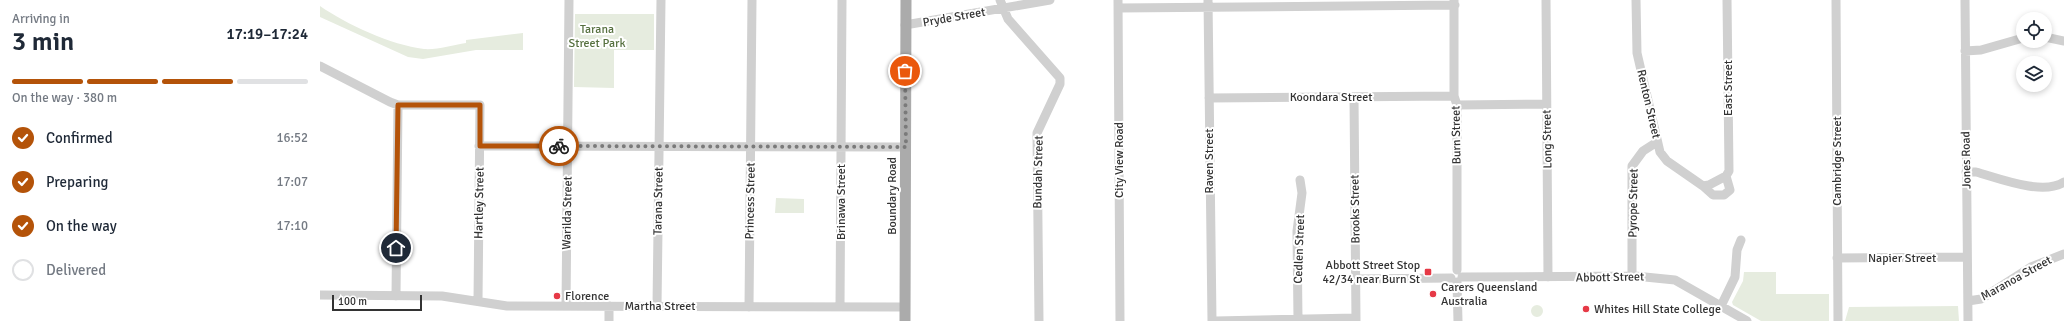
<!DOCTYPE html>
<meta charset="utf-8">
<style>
body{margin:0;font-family:Signika,sans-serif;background:#f6f6f7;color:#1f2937;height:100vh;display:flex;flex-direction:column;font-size:15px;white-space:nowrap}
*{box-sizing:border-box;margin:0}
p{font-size:13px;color:#747a83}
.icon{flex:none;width:22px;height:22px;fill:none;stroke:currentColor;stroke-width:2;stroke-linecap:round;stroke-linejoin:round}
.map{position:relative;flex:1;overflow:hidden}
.panel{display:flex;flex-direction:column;background:#fff;width:320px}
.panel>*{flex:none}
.fabs{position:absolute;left:1696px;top:12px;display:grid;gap:8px}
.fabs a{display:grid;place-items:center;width:36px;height:36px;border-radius:50%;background:#fff;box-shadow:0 2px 6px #0003;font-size:20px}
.scale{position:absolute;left:12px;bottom:10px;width:90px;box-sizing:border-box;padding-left:4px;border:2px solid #333;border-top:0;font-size:11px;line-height:14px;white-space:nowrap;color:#333;-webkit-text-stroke:3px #fff;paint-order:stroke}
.pin{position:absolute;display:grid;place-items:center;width:34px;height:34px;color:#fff;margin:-17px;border:2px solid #fff;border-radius:50%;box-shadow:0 1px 4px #0007}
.courier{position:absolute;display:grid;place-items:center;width:40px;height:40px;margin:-20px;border:3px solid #b45309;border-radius:50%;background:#fff;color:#222;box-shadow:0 1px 5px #0007}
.head em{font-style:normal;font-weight:600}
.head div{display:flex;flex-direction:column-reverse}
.head{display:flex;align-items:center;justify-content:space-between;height:68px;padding:0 12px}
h1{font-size:26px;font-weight:600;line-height:30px}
.bar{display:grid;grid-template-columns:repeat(4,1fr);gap:6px 4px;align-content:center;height:48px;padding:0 12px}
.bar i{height:5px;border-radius:3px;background:#e0e1e3}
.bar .selected{background:#b45309}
.bar p{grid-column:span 4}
ol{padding:0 12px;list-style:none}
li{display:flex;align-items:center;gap:12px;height:44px}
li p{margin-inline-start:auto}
li .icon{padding:4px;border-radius:50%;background:#b45309;color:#fff;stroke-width:4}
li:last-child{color:#747a83}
li i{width:22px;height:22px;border:2px solid #e0e1e3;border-radius:50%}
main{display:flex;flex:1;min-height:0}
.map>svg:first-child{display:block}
.green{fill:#e6ecdf}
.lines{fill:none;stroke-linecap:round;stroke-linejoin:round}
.minor{stroke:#d0d0d0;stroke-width:9}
.major{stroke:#ababab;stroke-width:11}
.done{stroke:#7a7a7a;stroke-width:4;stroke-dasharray:0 7.2}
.route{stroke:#b45309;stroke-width:5}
.poi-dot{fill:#e63946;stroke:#fff;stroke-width:1.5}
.labels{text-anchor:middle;stroke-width:4;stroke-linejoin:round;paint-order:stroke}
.street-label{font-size:12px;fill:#333;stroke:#fff}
.park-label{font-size:12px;fill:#56703f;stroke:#fff}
.poi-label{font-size:12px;fill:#333;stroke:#fff;text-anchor:start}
</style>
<main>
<section class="panel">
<div class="head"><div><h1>3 min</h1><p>Arriving in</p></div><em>17:19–17:24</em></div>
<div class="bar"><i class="selected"></i><i class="selected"></i><i class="selected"></i><i></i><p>On the way · 380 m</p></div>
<ol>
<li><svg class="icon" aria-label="check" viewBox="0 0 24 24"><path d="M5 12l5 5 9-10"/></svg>Confirmed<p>16:52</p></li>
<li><svg class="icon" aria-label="check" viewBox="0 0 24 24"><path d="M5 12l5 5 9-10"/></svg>Preparing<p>17:07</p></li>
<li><svg class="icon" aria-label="check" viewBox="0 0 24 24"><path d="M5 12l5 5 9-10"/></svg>On the way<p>17:10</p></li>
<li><i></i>Delivered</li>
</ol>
</section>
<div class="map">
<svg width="1744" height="321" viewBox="0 0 1744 321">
<rect width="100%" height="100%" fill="#fff"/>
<path class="green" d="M0,6C26,24 71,45 104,49C117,50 133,45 146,43V40L203,33V50H156L103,59L88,57L0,17Z
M255,14H334V50H294V88L254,87Z
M456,198L484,199V213H455Z
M1424,272H1456V294H1509V321H1441L1413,305L1412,302L1423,281Z
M1211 311a6 6 0 1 1 12 0a6 6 0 1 1-12 0Z
M1638,306L1639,321H1525L1529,307Z"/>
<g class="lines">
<path class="minor" d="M680,0L688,19L740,78V84L717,133L719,321
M798,0L800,321
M888,0L892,321
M1134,0V96L1137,105V270
M1226,0L1228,277
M1316,0L1317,53L1340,152L1347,161L1383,186L1389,185L1406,176
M1516,0L1518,321
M1645,0L1648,321
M798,8L1135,5
M585,25L730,0
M1725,37L1744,41
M1645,51L1661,50L1703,38
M0,66L70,102L78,105H160L158,301
M1034,97L1036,321
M889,98L1134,96
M1137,105L1226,104
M159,146L585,147
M1646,172H1656C1678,178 1723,196 1744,182
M1406,176L1409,171L1407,0
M1383,186L1393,195H1404L1410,190L1406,176
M1517,258L1647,257
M1312,276V166L1323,151L1337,142
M1142,277L1315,276L1355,280L1427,321
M1035,279L1131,278
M1137,282L1138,321
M0,295L122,296L187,306L585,307
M76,296L78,105
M1648,301L1661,299L1711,267L1744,254
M246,306L249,0
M337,306L341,0
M1401,306L1415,277L1417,250L1421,240
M429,307L432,0
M520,307L522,0
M978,319L977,231L982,193L980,180
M289,321V306
M896,321L1036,318"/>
<path class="major" d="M585,321L586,0"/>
</g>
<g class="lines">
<path class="done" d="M239,146L586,147L585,71"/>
<path class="route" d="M76,248L78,105H160V146H239"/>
</g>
<g class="poi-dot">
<rect x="1104" y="268" width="8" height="8" rx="2"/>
<circle cx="1113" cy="294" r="4"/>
<circle cx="237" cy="296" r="4"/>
<circle cx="1266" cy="309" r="4"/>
</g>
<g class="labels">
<g class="street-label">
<text transform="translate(634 17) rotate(-10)" y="4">Pryde Street</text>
<text transform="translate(1408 88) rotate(-90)" y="4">East Street</text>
<text x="1011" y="101">Koondara Street</text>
<text transform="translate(1329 104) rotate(77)" y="4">Renton Street</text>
<text transform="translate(1136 135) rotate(-91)" y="4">Burn Street</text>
<text transform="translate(1227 139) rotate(-91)" y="4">Long Street</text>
<text transform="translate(799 160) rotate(-90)" y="4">City View Road</text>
<text transform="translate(1646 160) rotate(-91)" y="4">Jones Road</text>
<text transform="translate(889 161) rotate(-90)" y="4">Raven Street</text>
<text transform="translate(1517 161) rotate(-90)" y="4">Cambridge Street</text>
<text transform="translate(718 172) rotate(-89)" y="4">Bundah Street</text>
<text transform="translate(572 196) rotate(-90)" y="4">Boundary Road</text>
<text transform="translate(338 201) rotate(-89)" y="4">Tarana Street</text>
<text transform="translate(430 201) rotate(-89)" y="4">Princess Street</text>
<text transform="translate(521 202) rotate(-90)" y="4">Brinawa Street</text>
<text transform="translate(159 203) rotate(-89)" y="4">Hartley Street</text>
<text transform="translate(1313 203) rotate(-89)" y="4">Pyrope Street</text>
<text transform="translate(1035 209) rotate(-91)" y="4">Brooks Street</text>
<text transform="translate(247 213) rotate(-89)" y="4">Warilda Street</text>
<text transform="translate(979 249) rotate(-88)" y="4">Cedlen Street</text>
<text x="1582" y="262">Napier Street</text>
<text transform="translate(1290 277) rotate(-1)" y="4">Abbott Street</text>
<text transform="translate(1696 278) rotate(-29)" y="4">Maranoa Street</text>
<text x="340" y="310">Martha Street</text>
</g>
<g class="park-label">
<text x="277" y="33">Tarana<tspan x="277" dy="14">Street Park</tspan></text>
</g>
<g class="poi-label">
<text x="1100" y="269" text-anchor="end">Abbott Street Stop<tspan x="1100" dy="14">42/34 near Burn St</tspan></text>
<text x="1121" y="291">Carers Queensland<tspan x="1121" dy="14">Australia</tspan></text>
<text x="245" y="300">Florence</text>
<text x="1274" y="313">Whites Hill State College</text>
</g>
</g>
</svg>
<div class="fabs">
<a><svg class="icon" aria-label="locate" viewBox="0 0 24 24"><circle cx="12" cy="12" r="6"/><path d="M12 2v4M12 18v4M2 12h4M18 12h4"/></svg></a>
<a><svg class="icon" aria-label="layers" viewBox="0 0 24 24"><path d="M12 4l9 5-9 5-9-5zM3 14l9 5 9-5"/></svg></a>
</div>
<div class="scale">100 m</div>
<div class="pin" style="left:585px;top:71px;background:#ea580c"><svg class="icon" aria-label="bag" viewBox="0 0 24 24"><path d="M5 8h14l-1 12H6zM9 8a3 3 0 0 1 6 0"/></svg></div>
<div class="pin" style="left:76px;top:248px;background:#1f2937"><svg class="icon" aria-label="home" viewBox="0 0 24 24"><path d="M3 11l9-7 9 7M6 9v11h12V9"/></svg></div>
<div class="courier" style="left:239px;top:146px"><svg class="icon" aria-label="bike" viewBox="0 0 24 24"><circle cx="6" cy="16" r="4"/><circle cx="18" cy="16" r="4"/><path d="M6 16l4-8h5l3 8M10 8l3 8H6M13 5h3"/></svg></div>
</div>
</main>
